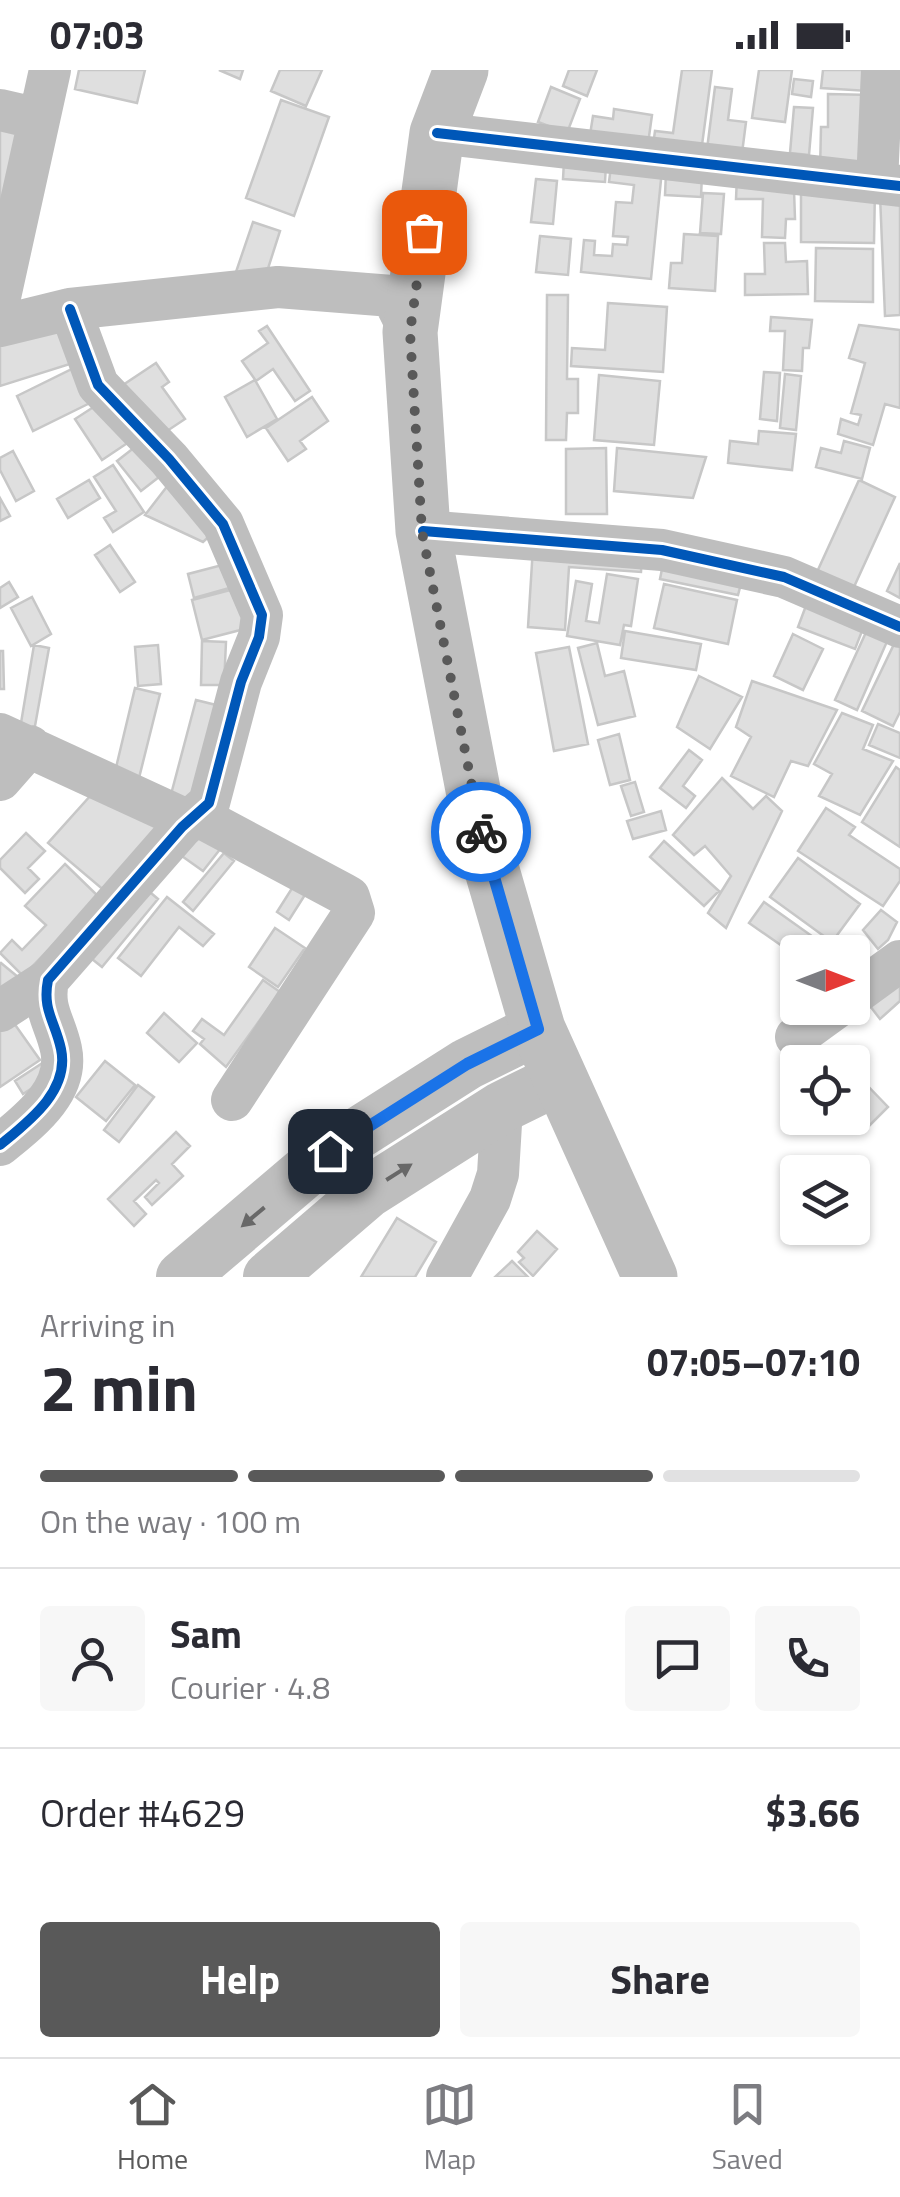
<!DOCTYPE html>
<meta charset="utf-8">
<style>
body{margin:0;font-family:"Titillium Web",sans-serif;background:#f7f7f7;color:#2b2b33;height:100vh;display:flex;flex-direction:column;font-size:38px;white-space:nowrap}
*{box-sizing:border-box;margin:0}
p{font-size:32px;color:#7c7c81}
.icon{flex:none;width:55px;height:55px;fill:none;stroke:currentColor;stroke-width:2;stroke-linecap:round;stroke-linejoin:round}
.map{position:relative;height:1207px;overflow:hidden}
.drawer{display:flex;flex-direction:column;background:#fff;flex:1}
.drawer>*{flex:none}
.needle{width:65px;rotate:90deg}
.tools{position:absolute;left:780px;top:865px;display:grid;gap:20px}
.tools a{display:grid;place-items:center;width:90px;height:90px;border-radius:10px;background:#fff;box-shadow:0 2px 8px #0004;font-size:50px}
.pin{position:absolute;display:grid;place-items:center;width:85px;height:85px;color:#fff;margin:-42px;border-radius:20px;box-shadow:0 5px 15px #0006}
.courier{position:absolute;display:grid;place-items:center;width:100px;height:100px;margin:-50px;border:8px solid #1a73e8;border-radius:50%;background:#fff;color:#222;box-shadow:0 2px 12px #0007}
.head em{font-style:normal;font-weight:700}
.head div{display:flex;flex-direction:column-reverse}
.head{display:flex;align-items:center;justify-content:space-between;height:170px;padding:0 40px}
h1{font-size:65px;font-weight:700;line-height:75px}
.bar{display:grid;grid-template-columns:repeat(4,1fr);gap:15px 10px;align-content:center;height:120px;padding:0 40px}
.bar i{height:12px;border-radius:8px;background:#e1e1e2}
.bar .on{background:#595959}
.bar p{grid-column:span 4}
.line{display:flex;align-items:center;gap:25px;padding:0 40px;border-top:2px solid #e1e1e2}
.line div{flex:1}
.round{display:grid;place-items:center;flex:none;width:105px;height:105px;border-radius:10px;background:#f7f7f7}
.cta{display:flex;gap:20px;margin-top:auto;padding:20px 40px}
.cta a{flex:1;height:115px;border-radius:10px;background:#595959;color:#fff;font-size:40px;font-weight:700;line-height:115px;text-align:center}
.cta a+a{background:#f7f7f7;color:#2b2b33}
.status{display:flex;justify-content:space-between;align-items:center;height:70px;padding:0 50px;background:#fff;direction:ltr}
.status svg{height:28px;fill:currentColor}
.menu{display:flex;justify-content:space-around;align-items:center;height:140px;border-top:2px solid #e1e1e2;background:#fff;font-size:28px;color:#7c7c81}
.menu a{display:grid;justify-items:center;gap:5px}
.menu .on{color:#595959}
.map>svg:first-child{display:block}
.building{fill:#dfdfdf;stroke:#c7c7c7;stroke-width:2.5}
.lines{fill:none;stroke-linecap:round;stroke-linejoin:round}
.minor{stroke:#bebebe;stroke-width:42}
.major{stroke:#bebebe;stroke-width:52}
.highway{stroke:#bebebe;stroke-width:55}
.cycleway-casing{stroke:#fff;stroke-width:16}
.cycleway{stroke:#0057b8;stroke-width:10}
.oneway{fill:#686868}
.done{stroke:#595959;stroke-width:10;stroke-dasharray:0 18}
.route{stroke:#1a73e8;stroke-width:12}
</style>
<div class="status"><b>07:03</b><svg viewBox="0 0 49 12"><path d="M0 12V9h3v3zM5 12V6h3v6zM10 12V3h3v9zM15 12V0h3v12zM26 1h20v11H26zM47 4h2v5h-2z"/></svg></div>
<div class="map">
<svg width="900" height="1207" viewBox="0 0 900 1207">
<rect width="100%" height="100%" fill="#fff"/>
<path class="building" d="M79,0H145L137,33L75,19Z
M219,0H243L240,9Z
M280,0H322L306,36L271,21Z
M569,0H597L587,26L563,16Z
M682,0H712L700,90L652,83L655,61L673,63Z
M759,0H792L785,52L752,48Z
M823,0H869L868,21L821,18Z
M794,9L813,11L811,27L792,24Z
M551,17L580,29L567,63L538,52Z
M715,17L732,19L728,50L746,52L741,91L706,87Z
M828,24L871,25L870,102L820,101L821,57H828Z
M281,30L329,47L294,146L246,128Z
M794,37L813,38L809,85L790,83Z
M614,39L652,45L647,81L589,71L593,46L613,49Z
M0,51L26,57L10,130L0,128Z
M564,91L606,94L605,112L563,109Z
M611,96L662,100L651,209L581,202L584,170L595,171L594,185L612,186L613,174L627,175L628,167L613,166L616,132L632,133L634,115L609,112Z
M666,102L702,104L701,127L665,125Z
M737,106L794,120L795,149H786L785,168L762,167L763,129H736Z
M536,109L557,111L553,154L531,152Z
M801,117L875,118L874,173L801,172Z
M703,123L724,124L721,164L700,163Z
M900,124V245L885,246L880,125Z
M253,152L280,161L264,211L236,202Z
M684,164L718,166L715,221L669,218L671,193H682Z
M540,166L571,169L568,205L536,202Z
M764,173H785L786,192L807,191L808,224L745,225V204H765Z
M816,178L873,179V232L815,231Z
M547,225H568L567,309H578V343H567L566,370H546Z
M608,233L667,237L663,302L571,296L572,278L605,280Z
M771,247L812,250L809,278H803L802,301L783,300L785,261H770Z
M57,252L70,294L0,316V270Z
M859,255L900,260V338L885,334L873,375L838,364L841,349L858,355L861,345L851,343L865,293L849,288Z
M267,256L310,321L295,331L273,299L256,311L242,291L268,273L259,261Z
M156,293L169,312L162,317L185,349L164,363L117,319Z
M76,297L92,332L33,361L17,326Z
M764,302L780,303L777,351L760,349Z
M785,304L801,306L796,360L780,358Z
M599,305L660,311L654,375L594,370Z
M255,310L277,349L247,367L225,327Z
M312,327L328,351L300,371L306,379L288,391L266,358Z
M106,329L132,370L102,390L75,349Z
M759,361L796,364L792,400L728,393L730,371L758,374Z
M844,371L870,378L862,409L816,397L821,378L841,383Z
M135,377L159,407L141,421L117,391Z
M606,378L607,444H566V379Z
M617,378L706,387L693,428L614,421Z
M13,381L34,421L16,431L0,400V388Z
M113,395L144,442L113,462L104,448L116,441L94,407Z
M89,410L100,428L68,448L57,429Z
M859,410L895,427L848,530L812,513Z
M169,414L215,461L203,472L145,445Z
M0,428L10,446L0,451Z
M110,475L135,512L120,522L95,485Z
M533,477L642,485L641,502L569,497L565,560L528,557Z
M664,489L743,506L738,525L660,509Z
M900,493V528L887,521Z
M226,494L233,517L194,528L188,504Z
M607,504L638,509L631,556L624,555L620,575L567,566L576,511L592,514L586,551L599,553Z
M9,512L18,527L0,538V518Z
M664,514L737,530L728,574L654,558Z
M238,518L248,558L202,570L192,530Z
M32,527L51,564L31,576L11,538Z
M807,533L864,556L855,579L798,557Z
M868,558L889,567L857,640L835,630Z
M625,561L701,574L696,600L621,588Z
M793,564L823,579L803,620L774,606Z
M896,570L900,572V642L893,656L862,641Z
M202,571L226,572L224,615H201Z
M597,573L605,606L624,601L635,646L598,655L578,578Z
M34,575L49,578L33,667L19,665Z
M158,575L161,614L138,616L135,577Z
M569,577L588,674L554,681L536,583Z
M0,581H3L4,619H0Z
M699,606L742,627L710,679L677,657Z
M752,611L837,640L808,696L791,691L774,727L731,706L751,667L736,657Z
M135,618L160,624L138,712L114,706Z
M196,630L216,635L188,737L169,732Z
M842,643L873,655L863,679L893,691L860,745L819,726L832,704L814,694Z
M878,654L900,663V688L869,675Z
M619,664L630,710L610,715L598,670Z
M689,680L702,690L683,716L695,726L686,738L660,718Z
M896,697L900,700V777L862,752Z
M722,708L753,739L766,726L782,741L726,858L708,843L731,806L705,776L694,785L673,765Z
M635,712L644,742L631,746L621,716Z
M100,715L166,750L106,822L48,773Z
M826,738L855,757L849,765L900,799V811L883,836L798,781Z
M661,741L666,760L633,769L627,751Z
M197,760L221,778L203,801L179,784Z
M26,763L45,781L28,798L39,809L25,823L0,798V790Z
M664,771L719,821L704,836L650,787Z
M224,783L234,791L193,841L183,832Z
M798,788L860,834L832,872L770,827Z
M65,794L99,827L23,906L0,883L12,870L22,880L46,855L25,836Z
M138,812L158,829L102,897L82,881Z
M296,812L308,820L289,850L277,842Z
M167,827L214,864L203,876L179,857L141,906L118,888Z
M764,832L816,869L807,882H798V887L749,853Z
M881,840L897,852L888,870L878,879L863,860Z
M275,858L305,878L278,917L249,897Z
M1,893L18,907L0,929V894Z
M900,909V931L880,949L870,936Z
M263,910L280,922L226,997L200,974L204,969L193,961L202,949L224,965Z
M164,943L197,973L179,992L147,963Z
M11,949L40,990L0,1017V956Z
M105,991L135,1015L106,1051L76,1027Z
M44,992L52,1005L23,1024L15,1011Z
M863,1011L888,1037L870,1055L852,1037V1021Z
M138,1015L154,1027L119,1072L104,1060Z
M176,1062L190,1076L172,1094L183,1106L152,1135L145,1127L159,1113L156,1110L134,1131L146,1144L134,1156L108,1129Z
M397,1148L436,1172L415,1207H361Z
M537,1161L557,1179L533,1206L519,1192L524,1188L518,1182Z
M512,1191L528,1207H495Z"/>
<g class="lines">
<path class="minor" d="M0,40L39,49
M437,63L900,116
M877,113L882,0
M0,227L50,0
M0,256L70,239L278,217L392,226L410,262
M423,461L662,480L784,507L900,557
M0,664L189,751
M0,710L30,676
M196,745L342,823L349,827L354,843L232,1030
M852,926L900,891
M0,941L48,910
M796,967L836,938
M0,1075C28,1052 70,1021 61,979C55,951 42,940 48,910L182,757L209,733L241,612L259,567L262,545L223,454L169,389L98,315L70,239
M447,1207L490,1129L498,1104L502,1037"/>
<path class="major" d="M182,1207L330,1081L467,994L538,959
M269,1207L368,1122L502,1037L559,1009"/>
<path class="highway" d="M461,0L437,63L410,262L423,461L482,766L538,959L650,1207"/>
<g class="cycleway-casing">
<path id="cycleway" d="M437,63L900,116
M423,461L662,480L784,507L900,557
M0,1075C28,1052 70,1021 61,979C55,951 42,940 48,910L182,757L209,733L241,612L259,567L262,545L223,454L169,389L98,315L70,239"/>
</g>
<use href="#cycleway" class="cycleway"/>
</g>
<defs><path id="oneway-solid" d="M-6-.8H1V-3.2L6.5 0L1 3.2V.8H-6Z" transform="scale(2.5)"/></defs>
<g class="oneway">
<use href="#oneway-solid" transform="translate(399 1102) rotate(-32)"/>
<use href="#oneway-solid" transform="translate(253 1147) rotate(140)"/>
</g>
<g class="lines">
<path class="done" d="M424,162L410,262L422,462L481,762"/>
<path class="route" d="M330,1081L467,994L538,959L481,762"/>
</g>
</svg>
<div class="tools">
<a><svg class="needle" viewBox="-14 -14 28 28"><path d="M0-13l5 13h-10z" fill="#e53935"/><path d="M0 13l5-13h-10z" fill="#7c7c81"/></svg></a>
<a><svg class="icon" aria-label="locate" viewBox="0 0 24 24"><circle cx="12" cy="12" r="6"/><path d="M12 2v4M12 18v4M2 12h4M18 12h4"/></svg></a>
<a><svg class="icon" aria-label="layers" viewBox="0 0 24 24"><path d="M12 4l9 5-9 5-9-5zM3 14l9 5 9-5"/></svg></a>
</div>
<div class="pin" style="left:424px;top:162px;background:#ea580c"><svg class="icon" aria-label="bag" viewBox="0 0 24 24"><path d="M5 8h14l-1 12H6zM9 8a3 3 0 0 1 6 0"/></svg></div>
<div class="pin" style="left:330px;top:1081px;background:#1f2937"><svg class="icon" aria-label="home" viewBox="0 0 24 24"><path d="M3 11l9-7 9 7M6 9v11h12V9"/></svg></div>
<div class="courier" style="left:481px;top:762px"><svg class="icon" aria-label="bike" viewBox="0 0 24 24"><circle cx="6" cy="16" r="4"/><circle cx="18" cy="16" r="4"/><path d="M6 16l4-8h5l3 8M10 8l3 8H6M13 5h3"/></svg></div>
</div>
<section class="drawer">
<div class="head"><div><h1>2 min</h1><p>Arriving in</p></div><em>07:05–07:10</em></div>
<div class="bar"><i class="on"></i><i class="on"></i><i class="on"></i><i></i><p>On the way · 100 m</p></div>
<div class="line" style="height:180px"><a class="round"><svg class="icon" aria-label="person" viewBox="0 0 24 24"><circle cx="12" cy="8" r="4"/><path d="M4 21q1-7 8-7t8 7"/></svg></a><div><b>Sam</b><p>Courier · 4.8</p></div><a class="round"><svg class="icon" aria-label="chat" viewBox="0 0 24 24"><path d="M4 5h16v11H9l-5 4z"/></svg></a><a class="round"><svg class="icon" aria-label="phone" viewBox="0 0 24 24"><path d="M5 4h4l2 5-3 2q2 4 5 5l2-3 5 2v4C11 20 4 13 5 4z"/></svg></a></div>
<div class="line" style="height:130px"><div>Order #4629</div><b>$3.66</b></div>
<div class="cta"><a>Help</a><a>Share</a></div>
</section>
<nav class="menu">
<a class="on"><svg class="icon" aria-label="home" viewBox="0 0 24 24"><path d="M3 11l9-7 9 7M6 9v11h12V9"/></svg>Home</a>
<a><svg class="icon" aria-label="map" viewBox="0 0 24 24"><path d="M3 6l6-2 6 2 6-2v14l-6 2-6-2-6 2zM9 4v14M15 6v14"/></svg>Map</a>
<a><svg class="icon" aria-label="saved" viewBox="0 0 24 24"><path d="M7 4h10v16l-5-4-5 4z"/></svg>Saved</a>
</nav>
